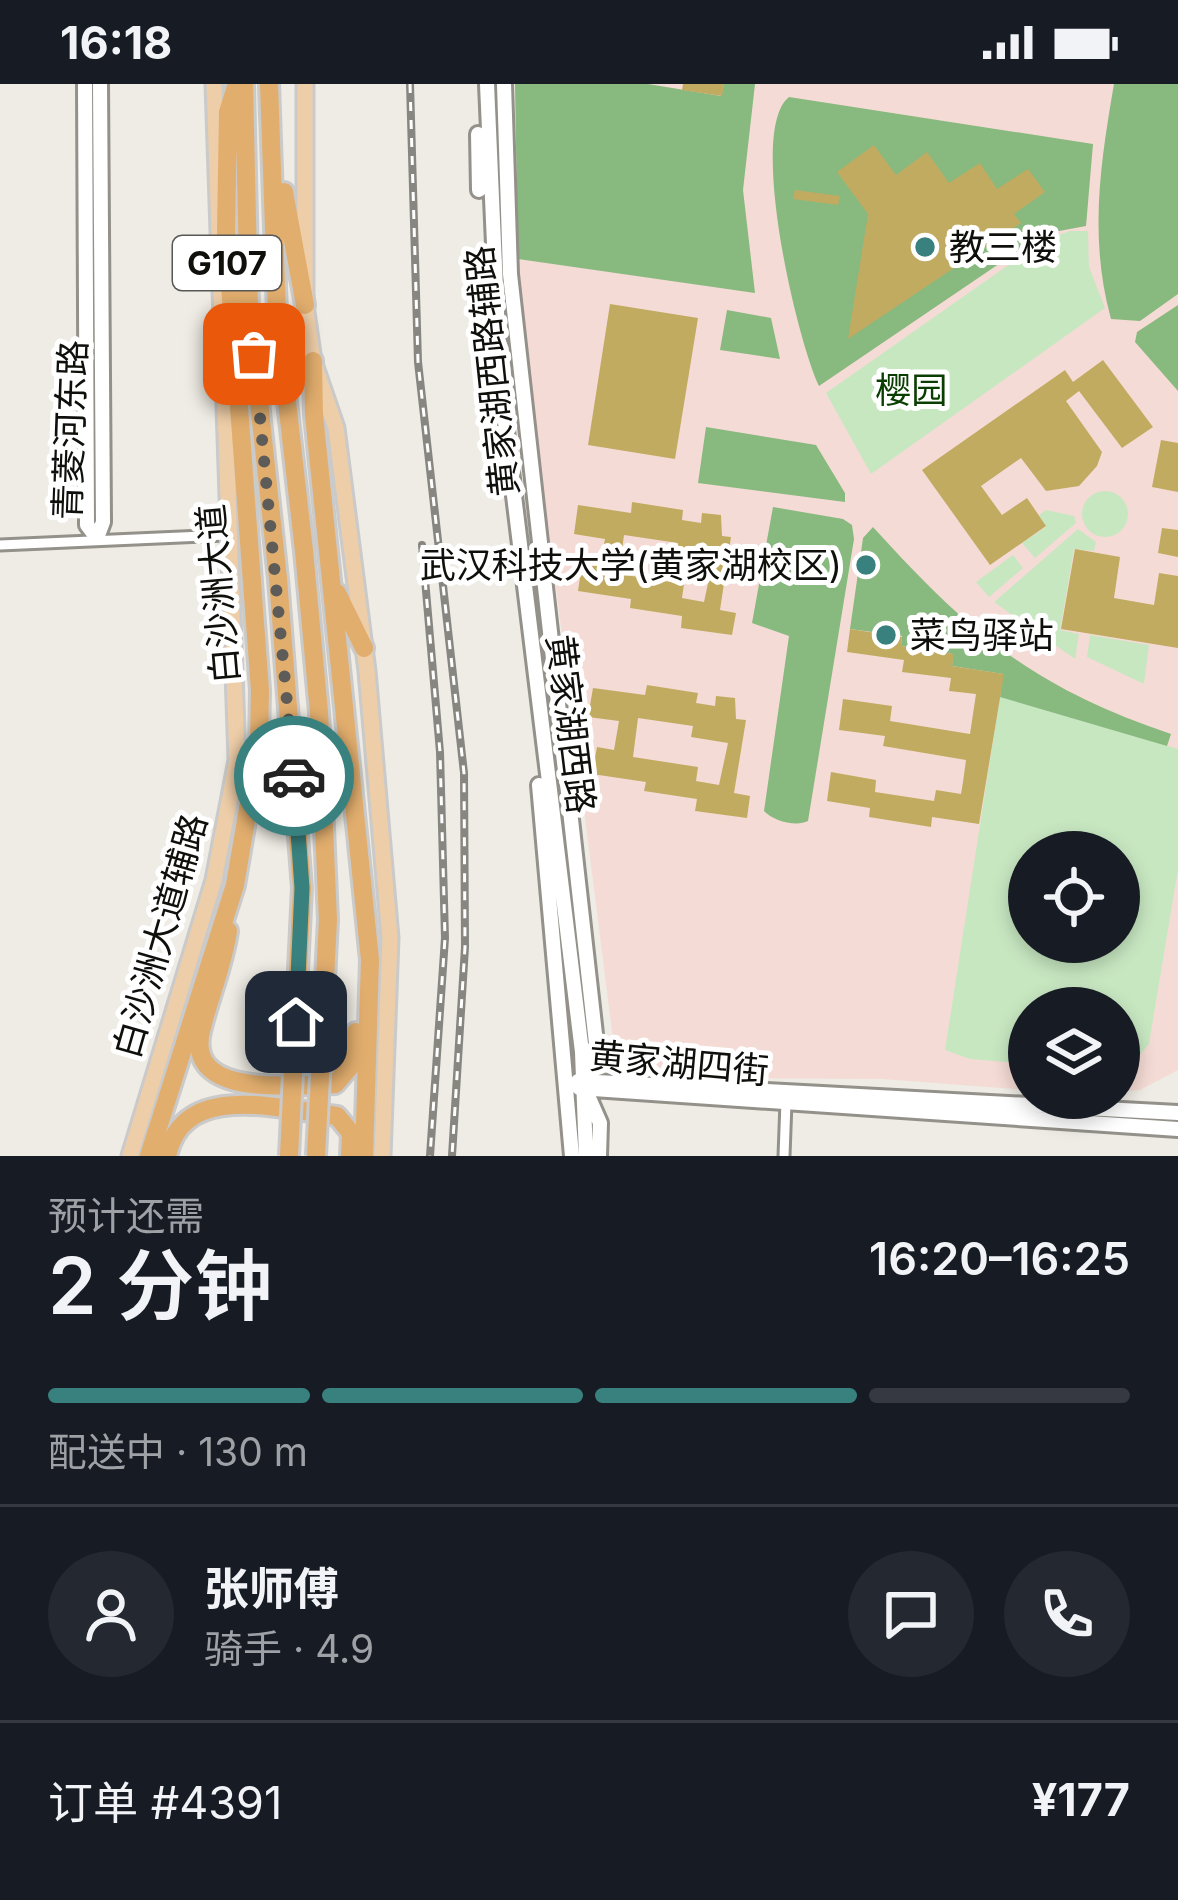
<!DOCTYPE html>
<html lang="zh">
<meta charset="utf-8">
<style>
body{margin:0;font-family:Inter,"Noto Sans SC",sans-serif;background:#242831;color:#f1f3f6;height:100vh;display:flex;flex-direction:column;font-size:45px;white-space:nowrap}
*{box-sizing:border-box;margin:0}
p{font-size:39px;color:#9ea1a6}
.icon{flex:none;width:66px;height:66px;fill:none;stroke:currentColor;stroke-width:2;stroke-linecap:round;stroke-linejoin:round}
.map{position:relative;height:1072px;overflow:hidden}
.sheet{display:flex;flex-direction:column;background:#171b24;flex:1}
.sheet>*{flex:none}
.fabs{position:absolute;left:1008px;top:747px;display:grid;gap:24px}
.fabs a{display:grid;place-items:center;width:132px;height:132px;border-radius:50%;background:#171b24;box-shadow:0 6px 18px #0003;font-size:60px}
.pin{position:absolute;display:grid;place-items:center;width:102px;height:102px;color:#fff;margin:-51px;border-radius:24px;box-shadow:0 6px 18px #0006}
.courier{position:absolute;display:grid;place-items:center;width:120px;height:120px;margin:-60px;border:9px solid #39817e;border-radius:50%;background:#fff;color:#222;box-shadow:0 3px 15px #0007}
.summary em{font-style:normal;font-weight:600}
.summary div{display:flex;flex-direction:column-reverse}
.summary{display:flex;align-items:center;justify-content:space-between;height:204px;padding:0 48px}
h1{font-size:78px;font-weight:600;line-height:90px}
.bar{display:grid;grid-template-columns:repeat(4,1fr);gap:18px 12px;align-content:center;height:144px;padding:0 48px}
.bar i{height:15px;border-radius:9px;background:#363941}
.bar .active{background:#39817e}
.bar p{grid-column:span 4}
.line{display:flex;align-items:center;gap:30px;padding:0 48px;border-top:3px solid #363941}
.line div{flex:1}
.round{display:grid;place-items:center;flex:none;width:126px;height:126px;border-radius:63px;background:#242831}
.status{display:flex;justify-content:space-between;align-items:center;height:84px;padding:0 60px;background:#171b24;direction:ltr}
.status svg{height:33px;fill:currentColor}
.map>svg:first-child{display:block}
.education{fill:#f5dbd5;fill-rule:evenodd}
.green{fill:#c7e7c1;fill-rule:evenodd}
.forest{fill:#88b97f}
.building{fill:#c1ab61;fill-rule:evenodd}
.lines{fill:none;stroke-linecap:round;stroke-linejoin:round}
.street-casing{stroke:#93918a;stroke-width:15}
.secondary-casing{stroke:#93918a;stroke-width:20}
.primary-casing{stroke:#cacaca;stroke-width:21}
.highway-casing{stroke:#cacaca;stroke-width:24}
.street{stroke:#fff;stroke-width:9}
.secondary{stroke:#fff;stroke-width:14}
.primary{stroke:#eecea8;stroke-width:15}
.highway{stroke:#e2ae6e;stroke-width:18}
.rail-casing{stroke:#888681;stroke-width:8}
.rail{stroke:#fff;stroke-width:3;stroke-dasharray:9;stroke-linecap:butt}
.highway-bridge-casing{stroke:#cacaca;stroke-width:24;stroke-linecap:butt}
.highway-bridge{stroke:#e2ae6e;stroke-width:18}
.done{stroke:#5d5c58;stroke-width:12;stroke-dasharray:0 21.6}
.route{stroke:#39817e;stroke-width:15}
.poi-dot{fill:#39817e;stroke:#fff;stroke-width:4.5}
.labels{text-anchor:middle;stroke-width:10;stroke-linejoin:round;paint-order:stroke}
.shield{fill:#fff;stroke:#575755;stroke-width:3}
.shield-label{font-size:33px;font-weight:bold;fill:#0f0f0c}
.poi-label{font-size:36px;fill:#0f0f0c;stroke:#fff;text-anchor:start}
.street-label{font-size:36px;fill:#0f0f0c;stroke:#fff}
.park-label{font-size:36px;fill:#0a3d01;stroke:#fff}
</style>
<div class="status"><b>16:18</b><svg viewBox="0 0 49 12"><path d="M0 12V9h3v3zM5 12V6h3v6zM10 12V3h3v9zM15 12V0h3v12zM26 1h20v11H26zM47 4h2v5h-2z"/></svg></div>
<div class="map">
<svg width="1178" height="1072" viewBox="0 0 1178 1072">
<rect width="100%" height="100%" fill="#eeece4"/>
<path class="education" d="M515,0H1178V986L1140,1006L1119,1008V924H1029V1006L882,995L733,994L632,981L614,963L517,195ZM1029,768H1119V858H1029Z"/>
<path class="green" d="M1070,147H1088L1089,183L1105,224L871,390L826,309L1044,156Z
M1082 430a23 23 0 1 1 46 0a23 23 0 1 1-46 0Z
M1046,426L1074,432L1076,439L1035,474L1022,459L1046,443L1039,431Z
M1078,445L1096,458L1094,467L1074,465L1060,546L1079,550L1075,575L994,518Z
M1013,471L1023,484L989,513L976,498Z
M1090,551L1149,561L1144,600L1087,573Z
M1000,612L1178,665V785L1149,960L1124,989L1119,988V924H1029V980L970,975L945,966ZM1029,768H1119V858H1029Z"/>
<path class="forest" d="M515,0H648L721,12L724,0H755L743,106L755,209L518,175Z
M1114,0H1178V210L1140,237L1111,235C1089,155 1100,81 1114,0Z
M789,13L1093,60L1086,142L1043,150L819,302C797,256 747,46 789,13Z
M1178,221V307L1135,258L1137,248Z
M727,226L771,234L780,275L720,266Z
M706,343L816,361L845,409V418L698,399Z
M773,423L843,435L852,441L854,455L808,737C796,743 773,737 764,727L789,552L752,539Z
M873,443C969,549 1034,604 1171,650L1167,662L1000,613L1003,590L952,582L953,570L901,562L902,552L850,545L863,454Z"/>
<path class="building" d="M683,0H724L722,12L682,6Z
M874,61L896,91L927,68L949,99L980,79L997,105L1028,85L1045,108L1014,130L1021,139L848,255L868,130L837,88Z
M795,106L840,112L838,121L793,115Z
M610,220L698,234L675,375L588,361Z
M1103,276L1153,343L1122,364L1079,307L1066,317L1102,368L1097,382L1079,402L1046,407L1021,374L981,402L1002,431L1027,414L1046,442L990,481L922,386L1065,286L1073,298Z
M1161,356L1178,359V408L1152,403Z
M632,418L683,426L682,436L701,439L702,429L721,431L722,452L731,453L720,526L736,529L732,551L681,544L682,532L630,524L631,515L578,507L582,480L600,482L605,455L574,450L578,421L631,429ZM624,451L678,459L677,470L713,476L704,518L682,514L684,500L619,490Z
M1162,444L1178,446V473L1158,469Z
M1075,465L1120,473L1114,514L1154,521L1159,489L1178,492V564L1061,545Z
M850,545L902,553L901,562L954,570L952,582L1004,590L979,740L932,733L931,743L869,733L870,724L827,717L831,688L876,696L875,708L934,717L936,706L961,710L963,698L966,676L883,662L885,652L839,646L843,615L892,622L890,637L970,650L976,610L949,607L951,594L902,588L904,576L847,568Z
M647,601L698,609L696,619L715,622L716,612L735,614L736,635L746,636L734,709L750,712L747,734L695,727L697,715L644,707L646,698L592,690L597,663L614,666L619,637L588,633L593,604L645,611ZM638,634L693,642L691,653L728,659L719,701L696,697L698,683L633,673Z"/>
<g class="lines">
<g class="street-casing">
<path id="street" d="M0,461L226,451
M784,1072L786,1018"/>
</g>
<g class="secondary-casing">
<path id="secondary" d="M85,0L87,441L97,454
M487,0L500,297L582,968L586,1072
M504,0L510,190L597,968L587,991
M478,50L479,106
M97,454L103,438L100,0
M539,701L572,1072
M578,997L1178,1029
M579,1004L1178,1045
M590,1016L600,1039L599,1072"/>
</g>
<g class="primary-casing">
<path id="primary" d="M305,0V221L313,277L336,344L367,587L390,854L382,1072
M130,1072L214,796L237,676L214,0"/>
</g>
<g class="highway-casing">
<path id="highway" d="M244,0L249,225L278,495
M269,0L277,230L304,467
M284,108L305,221
M313,277L314,331L370,876L364,1072
M337,509L364,564
M228,847C223,882 209,913 201,947C185,1016 296,1000 335,1000L354,978L356,948
M149,1072L235,801L259,660L260,606L226,148L228,28L237,0
M167,1072C183,996 280,1025 337,1032L351,1049L350,1072"/>
</g>
<use href="#street" class="street"/>
<use href="#secondary" class="secondary"/>
<use href="#primary" class="primary"/>
<use href="#highway" class="highway"/>
<g class="rail-casing">
<path id="rail" d="M410,0L418,278L464,689L465,863L452,1072
M422,461L440,668L445,854L430,1072"/>
</g>
<use href="#rail" class="rail"/>
<g class="highway-bridge-casing">
<path id="highway-bridge" d="M304,467L319,628L328,836L316,1072
M278,495L302,804L289,1072"/>
</g>
<use href="#highway-bridge" class="highway-bridge"/>
</g>
<g class="lines">
<path class="done" d="M254,270L294,692"/>
<path class="route" d="M294,692L302,804L296,938"/>
</g>
<g class="poi-dot">
<circle cx="925" cy="163" r="12"/>
<circle cx="866" cy="481" r="12"/>
<circle cx="886" cy="551" r="12"/>
</g>
<g class="labels">
<rect class="shield" x="173" y="152" width="108" height="54" rx="9"/>
<g class="shield-label">
<text x="227" y="191">G107</text>
</g>
<g class="poi-label">
<text x="949" y="176">教三楼</text>
<text x="842" y="494" text-anchor="end">武汉科技大学(黄家湖校区)</text>
<text x="910" y="564">菜鸟驿站</text>
</g>
<g class="street-label">
<text transform="translate(492 287) rotate(-96)" y="13">黄家湖西路辅路</text>
<text transform="translate(70 346) rotate(-88)" y="13">青菱河东路</text>
<text transform="translate(218 510) rotate(-95)" y="13">白沙洲大道</text>
<text transform="translate(571 640) rotate(83)" y="13">黄家湖西路</text>
<text transform="translate(160 852) rotate(-74)" y="13">白沙洲大道辅路</text>
<text transform="translate(679 979) rotate(5)" y="13">黄家湖四街</text>
</g>
<g class="park-label">
<text x="911" y="319">樱园</text>
</g>
</g>
</svg>
<div class="fabs">
<a><svg class="icon" aria-label="locate" viewBox="0 0 24 24"><circle cx="12" cy="12" r="6"/><path d="M12 2v4M12 18v4M2 12h4M18 12h4"/></svg></a>
<a><svg class="icon" aria-label="layers" viewBox="0 0 24 24"><path d="M12 4l9 5-9 5-9-5zM3 14l9 5 9-5"/></svg></a>
</div>
<div class="pin" style="left:254px;top:270px;background:#ea580c"><svg class="icon" aria-label="bag" viewBox="0 0 24 24"><path d="M5 8h14l-1 12H6zM9 8a3 3 0 0 1 6 0"/></svg></div>
<div class="pin" style="left:296px;top:938px;background:#1f2937"><svg class="icon" aria-label="home" viewBox="0 0 24 24"><path d="M3 11l9-7 9 7M6 9v11h12V9"/></svg></div>
<div class="courier" style="left:294px;top:692px"><svg class="icon" aria-label="car" viewBox="0 0 24 24"><path d="M5 17H2v-5l4-1 3-4h7l3 4 3 1v5h-3M9 17h6M6 11h13"/><circle cx="7" cy="17" r="2"/><circle cx="17" cy="17" r="2"/></svg></div>
</div>
<section class="sheet">
<div class="summary"><div><h1>2 分钟</h1><p>预计还需</p></div><em>16:20–16:25</em></div>
<div class="bar"><i class="active"></i><i class="active"></i><i class="active"></i><i></i><p>配送中 · 130 m</p></div>
<div class="line" style="height:216px"><a class="round"><svg class="icon" aria-label="person" viewBox="0 0 24 24"><circle cx="12" cy="8" r="4"/><path d="M4 21q1-7 8-7t8 7"/></svg></a><div><b>张师傅</b><p>骑手 · 4.9</p></div><a class="round"><svg class="icon" aria-label="chat" viewBox="0 0 24 24"><path d="M4 5h16v11H9l-5 4z"/></svg></a><a class="round"><svg class="icon" aria-label="phone" viewBox="0 0 24 24"><path d="M5 4h4l2 5-3 2q2 4 5 5l2-3 5 2v4C11 20 4 13 5 4z"/></svg></a></div>
<div class="line" style="height:156px"><div>订单 #4391</div><b>¥177</b></div>
</section>
